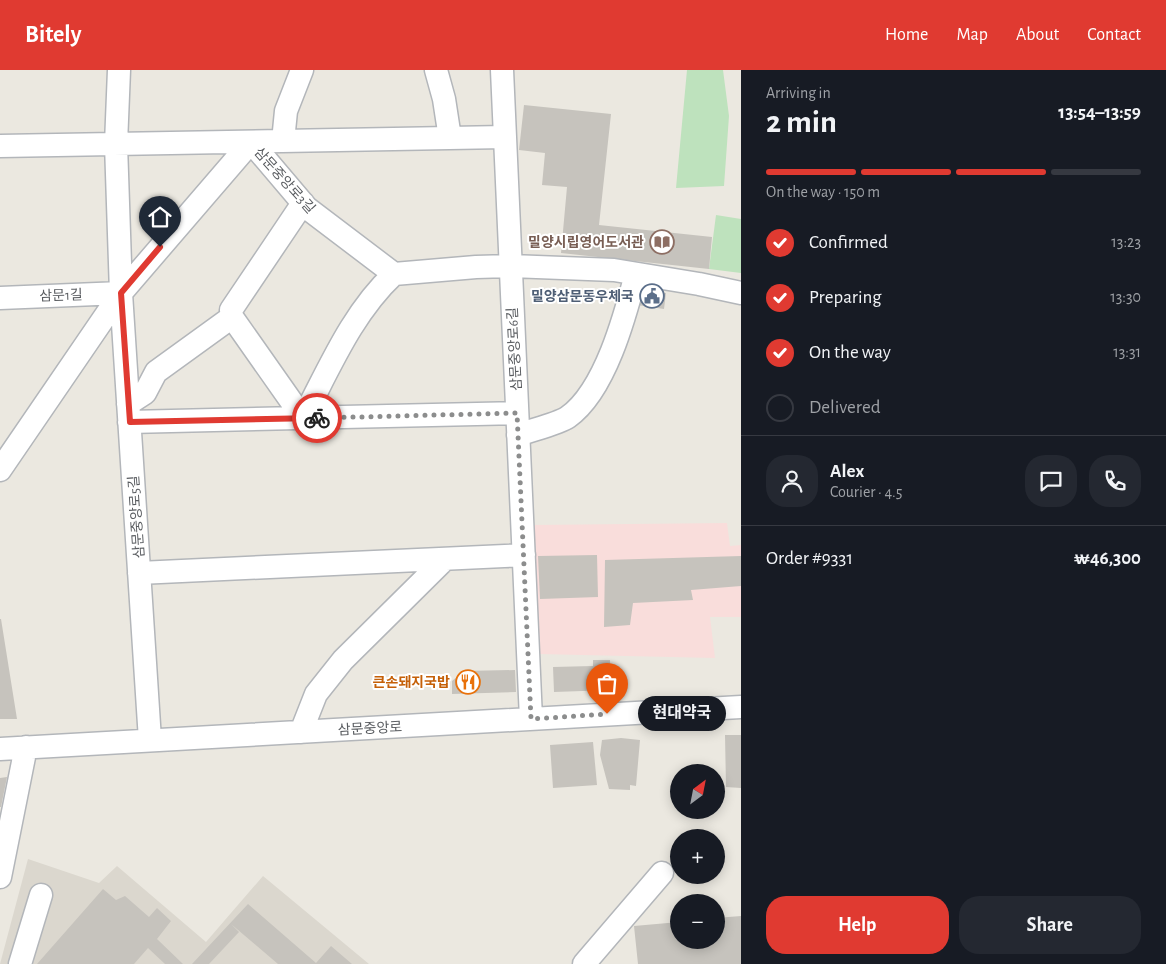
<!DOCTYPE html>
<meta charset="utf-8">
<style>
body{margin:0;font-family:"Alegreya Sans","Noto Sans KR",sans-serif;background:#242831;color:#f1f3f6;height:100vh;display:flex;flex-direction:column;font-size:19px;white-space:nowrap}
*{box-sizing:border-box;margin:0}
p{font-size:16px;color:#9ea1a6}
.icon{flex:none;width:28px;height:28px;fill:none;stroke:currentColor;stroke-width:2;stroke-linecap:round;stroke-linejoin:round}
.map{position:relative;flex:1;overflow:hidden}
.details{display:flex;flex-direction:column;background:#171b24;width:425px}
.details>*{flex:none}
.needle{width:32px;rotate:32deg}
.fabs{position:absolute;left:670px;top:694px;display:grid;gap:10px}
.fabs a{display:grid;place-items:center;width:55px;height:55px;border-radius:50%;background:#171b24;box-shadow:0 2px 12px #0003;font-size:25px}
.pin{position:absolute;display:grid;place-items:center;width:42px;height:42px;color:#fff;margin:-51px -21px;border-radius:50% 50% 50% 0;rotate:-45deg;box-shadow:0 0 5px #0007}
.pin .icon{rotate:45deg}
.courier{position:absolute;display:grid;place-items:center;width:50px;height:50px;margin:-25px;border:4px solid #e03a31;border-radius:50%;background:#fff;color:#222;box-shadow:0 1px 6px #0007}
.bubble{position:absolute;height:35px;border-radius:18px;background:#171b24;box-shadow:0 2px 12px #0003;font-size:16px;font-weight:700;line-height:35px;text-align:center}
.summary em{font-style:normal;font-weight:700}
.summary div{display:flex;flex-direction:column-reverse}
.summary{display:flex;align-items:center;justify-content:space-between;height:85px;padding:0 25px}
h1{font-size:32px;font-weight:700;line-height:38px}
.bar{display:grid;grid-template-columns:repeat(4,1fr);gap:8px 5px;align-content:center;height:60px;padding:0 25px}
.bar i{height:6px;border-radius:4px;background:#363941}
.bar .selected{background:#e03a31}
.bar p{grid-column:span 4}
.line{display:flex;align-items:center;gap:12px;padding:0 25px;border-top:1px solid #363941}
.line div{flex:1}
.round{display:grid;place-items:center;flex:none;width:52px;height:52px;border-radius:20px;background:#242831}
ol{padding:0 25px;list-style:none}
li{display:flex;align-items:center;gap:15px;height:55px}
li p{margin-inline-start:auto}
li .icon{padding:5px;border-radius:50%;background:#e03a31;color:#fff;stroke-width:4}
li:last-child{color:#9ea1a6}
li i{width:28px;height:28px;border:2px solid #363941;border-radius:50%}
.button{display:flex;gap:10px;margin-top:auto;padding:10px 25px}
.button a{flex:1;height:58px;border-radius:20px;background:#e03a31;color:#fff;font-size:20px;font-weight:700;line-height:58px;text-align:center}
.button a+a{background:#242831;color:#f1f3f6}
header{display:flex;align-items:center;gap:30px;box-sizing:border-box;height:70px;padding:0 25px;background:#e03a31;color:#fff}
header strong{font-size:24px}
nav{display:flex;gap:28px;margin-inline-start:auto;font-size:18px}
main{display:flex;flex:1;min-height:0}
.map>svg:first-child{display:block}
.education{fill:#dbd7ce}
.medical{fill:#f9dddb}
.green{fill:#bee2bd}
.building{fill:#c6c3bd}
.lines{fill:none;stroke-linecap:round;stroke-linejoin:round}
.minor-casing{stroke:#b3b6ba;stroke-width:25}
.minor{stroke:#fff;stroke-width:22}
.done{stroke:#8c8d8d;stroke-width:5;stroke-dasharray:0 9}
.route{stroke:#e03a31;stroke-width:6}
.labels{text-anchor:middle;stroke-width:4;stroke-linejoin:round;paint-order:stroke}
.street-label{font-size:14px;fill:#595c60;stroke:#fff}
.education-label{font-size:14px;font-weight:bold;fill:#785e54;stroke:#fff;text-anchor:end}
.service-label{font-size:14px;font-weight:bold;fill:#4e5e75;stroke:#fff;text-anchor:end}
.food-label{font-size:14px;font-weight:bold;fill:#c56008;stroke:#fff;text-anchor:end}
</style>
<header>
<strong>Bitely</strong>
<nav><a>Home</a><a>Map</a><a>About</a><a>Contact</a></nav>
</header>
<main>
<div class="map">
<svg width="741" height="894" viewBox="0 0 741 894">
<rect width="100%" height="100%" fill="#ebe8e0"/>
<path class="education" d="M28,789L99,813L117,796L206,872L263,806L369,894H0Z"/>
<path class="medical" d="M727,453L730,476L741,475V547H710L715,588L538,584L533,455Z"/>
<path class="green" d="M687,0H723L729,46L724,116L676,118Z
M716,145L741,149V203L709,199Z"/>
<path class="building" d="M524,35L611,44L599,155L712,167L709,199L561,183L567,117L542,115L545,83L519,80Z
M639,219L666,223L664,239L637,235Z
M597,485L598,527L540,529L538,486Z
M741,486V516L691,520L693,530L633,533L630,555L604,557L605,490Z
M0,549H1L17,649H0Z
M593,590H610L611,620L554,622L553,597L593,596Z
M515,600L516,622L452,624V611L464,601Z
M725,665H741V718L726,717Z
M621,668L640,670L636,716L630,715V720L609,719L600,685L602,670Z
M593,672L597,715L553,718L550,675Z
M7,707L1,737H0V708Z
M103,819L116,830L125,826L149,847L157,838L171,851L157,869L183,894H165L148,878L134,894H37Z
M248,834L316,893L331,876L352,894H278L231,854L239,862L209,894H192Z
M741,846V894H638L634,856L679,852V870H716V848Z"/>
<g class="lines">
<g class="minor-casing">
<path id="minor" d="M119,0L116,74L121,223L150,670
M436,0L444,29L450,68
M502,0L531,649
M283,71L286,41L302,0
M0,76L505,67
M303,133L231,240L232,247L303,348C329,299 352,243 394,204
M0,228L121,223
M128,334L145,323L156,302L232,247
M129,352L517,343
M518,365C531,360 558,354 568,347C605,321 625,246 636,204
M0,400L121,223L251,72L307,138L394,204L476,197L511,196L614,200L699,214L741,223
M139,503L524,485
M301,662L316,624L343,590L445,489
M0,679L741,637
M0,807L26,677
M20,894L41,825
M584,894L662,803"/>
</g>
<use href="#minor" class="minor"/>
</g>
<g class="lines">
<path class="done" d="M317,348L517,343L531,649L607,644"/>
<path class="route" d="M160,177L121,223L130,352L317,348"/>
</g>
<defs>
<g id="library-ring" transform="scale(1.25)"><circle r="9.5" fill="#fff" stroke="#8d6e63" stroke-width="1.5"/><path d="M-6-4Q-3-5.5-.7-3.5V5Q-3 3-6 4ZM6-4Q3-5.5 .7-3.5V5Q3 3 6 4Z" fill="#8d6e63"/></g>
<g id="civic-ring" transform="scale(1.25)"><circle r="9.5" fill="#fff" stroke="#5c6f8a" stroke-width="1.5"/><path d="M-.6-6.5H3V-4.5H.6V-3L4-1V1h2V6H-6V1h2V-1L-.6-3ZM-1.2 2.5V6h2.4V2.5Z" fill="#5c6f8a"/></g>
<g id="restaurant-ring" transform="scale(1.25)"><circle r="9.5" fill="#fff" stroke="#e8710a" stroke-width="1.5"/><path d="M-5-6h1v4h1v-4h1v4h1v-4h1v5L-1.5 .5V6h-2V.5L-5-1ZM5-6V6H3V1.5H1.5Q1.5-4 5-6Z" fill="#e8710a"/></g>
</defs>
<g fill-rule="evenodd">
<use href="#library-ring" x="662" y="172"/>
<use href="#civic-ring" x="652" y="226"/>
<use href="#restaurant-ring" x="468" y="612"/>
</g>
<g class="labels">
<g class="street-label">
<text transform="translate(285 110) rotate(48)" y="5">삼문중앙로3길</text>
<text transform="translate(61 225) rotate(-2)" y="5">삼문1길</text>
<text transform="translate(514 279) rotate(-93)" y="5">삼문중앙로6길</text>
<text transform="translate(136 447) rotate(-94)" y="5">삼문중앙로5길</text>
<text transform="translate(370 658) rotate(-3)" y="5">삼문중앙로</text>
</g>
<g class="education-label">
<text x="644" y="177">밀양시립영어도서관</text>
</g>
<g class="service-label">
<text x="634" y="231">밀양삼문동우체국</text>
</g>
<g class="food-label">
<text x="450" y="617">큰손돼지국밥</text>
</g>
</g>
</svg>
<div class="fabs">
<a><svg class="needle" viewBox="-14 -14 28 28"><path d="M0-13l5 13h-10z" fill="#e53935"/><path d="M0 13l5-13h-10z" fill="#9ea1a6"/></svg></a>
<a>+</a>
<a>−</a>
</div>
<div class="pin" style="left:607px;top:644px;background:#ea580c"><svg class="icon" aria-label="bag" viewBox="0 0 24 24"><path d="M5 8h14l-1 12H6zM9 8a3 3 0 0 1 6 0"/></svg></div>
<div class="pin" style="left:160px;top:177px;background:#1f2937"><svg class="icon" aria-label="home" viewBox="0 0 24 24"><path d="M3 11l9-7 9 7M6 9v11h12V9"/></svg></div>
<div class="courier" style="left:317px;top:348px"><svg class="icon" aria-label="bike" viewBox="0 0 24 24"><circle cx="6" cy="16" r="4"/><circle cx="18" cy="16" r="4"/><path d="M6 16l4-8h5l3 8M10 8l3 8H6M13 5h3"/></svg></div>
<div class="bubble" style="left:638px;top:626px;width:88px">현대약국</div>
</div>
<section class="details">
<div class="summary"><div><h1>2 min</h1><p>Arriving in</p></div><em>13:54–13:59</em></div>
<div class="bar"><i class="selected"></i><i class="selected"></i><i class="selected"></i><i></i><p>On the way · 150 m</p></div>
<ol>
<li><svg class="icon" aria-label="check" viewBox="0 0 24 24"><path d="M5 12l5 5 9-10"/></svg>Confirmed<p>13:23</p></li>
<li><svg class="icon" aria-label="check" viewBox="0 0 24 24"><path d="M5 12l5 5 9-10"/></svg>Preparing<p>13:30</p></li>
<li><svg class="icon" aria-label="check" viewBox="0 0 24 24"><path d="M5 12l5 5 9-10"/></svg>On the way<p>13:31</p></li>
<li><i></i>Delivered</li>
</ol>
<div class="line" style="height:90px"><a class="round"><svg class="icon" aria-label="person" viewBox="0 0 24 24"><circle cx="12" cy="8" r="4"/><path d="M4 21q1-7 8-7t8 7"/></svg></a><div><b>Alex</b><p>Courier · 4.5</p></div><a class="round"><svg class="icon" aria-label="chat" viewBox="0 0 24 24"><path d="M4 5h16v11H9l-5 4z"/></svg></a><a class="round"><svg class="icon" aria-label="phone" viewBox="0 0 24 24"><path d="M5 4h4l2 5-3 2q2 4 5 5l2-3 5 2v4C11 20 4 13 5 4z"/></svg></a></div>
<div class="line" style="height:65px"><div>Order #9331</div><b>₩46,300</b></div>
<div class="button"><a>Help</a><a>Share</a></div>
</section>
</main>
